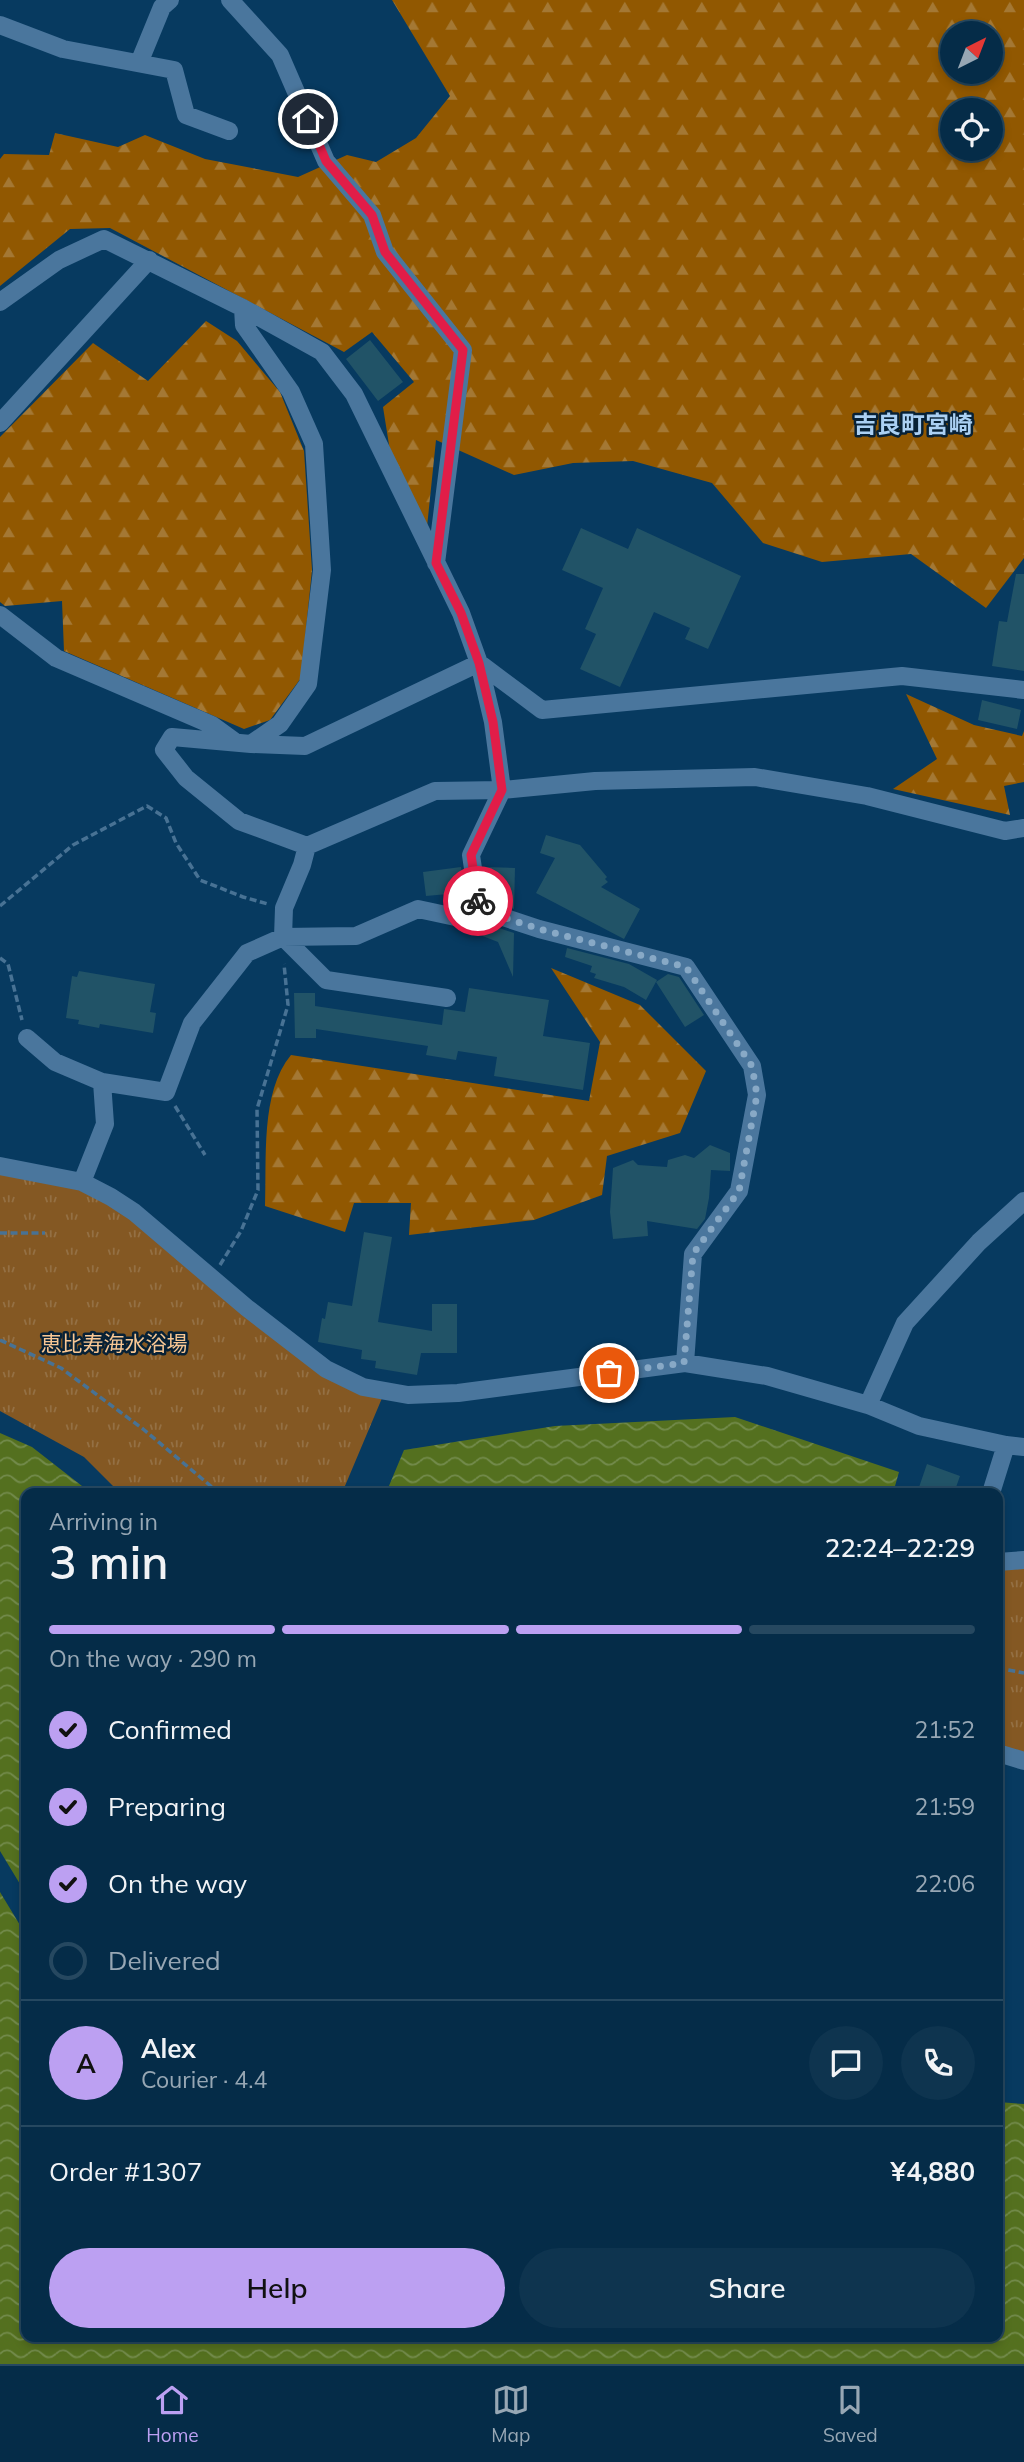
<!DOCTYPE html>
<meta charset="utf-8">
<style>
body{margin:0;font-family:Mulish,"Noto Sans JP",sans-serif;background:#0e344f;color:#f1f3f6;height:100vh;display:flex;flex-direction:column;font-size:26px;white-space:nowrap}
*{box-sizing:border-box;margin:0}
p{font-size:23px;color:#97a7b4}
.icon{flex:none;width:38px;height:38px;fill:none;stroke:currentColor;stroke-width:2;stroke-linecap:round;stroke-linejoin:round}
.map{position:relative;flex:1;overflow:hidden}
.details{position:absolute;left:21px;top:1488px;width:982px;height:854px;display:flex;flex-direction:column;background:#052c48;border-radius:14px;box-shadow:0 4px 10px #0003,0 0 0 2px #264860}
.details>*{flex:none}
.needle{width:46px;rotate:42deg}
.controls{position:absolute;left:940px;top:21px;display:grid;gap:14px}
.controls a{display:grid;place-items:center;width:63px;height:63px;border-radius:50%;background:#052c48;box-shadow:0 4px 10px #0003,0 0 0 2px #264860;font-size:35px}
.pin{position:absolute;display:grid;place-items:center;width:60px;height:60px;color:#fff;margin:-30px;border:4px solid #fff;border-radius:50%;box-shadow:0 2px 7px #0007}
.courier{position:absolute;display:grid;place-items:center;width:70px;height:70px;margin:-35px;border:5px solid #e11d48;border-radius:50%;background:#fff;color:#222;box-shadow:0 2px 9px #0007}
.summary em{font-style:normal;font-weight:600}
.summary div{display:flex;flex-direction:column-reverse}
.summary{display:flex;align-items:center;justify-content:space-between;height:119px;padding:0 28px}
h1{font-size:46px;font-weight:600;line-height:52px}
.bar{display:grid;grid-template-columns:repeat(4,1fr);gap:10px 7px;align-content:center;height:84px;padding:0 28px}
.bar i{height:9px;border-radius:5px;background:#264860}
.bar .on{background:#bca0f2}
.bar p{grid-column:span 4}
.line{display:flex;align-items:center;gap:18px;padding:0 28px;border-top:2px solid #264860}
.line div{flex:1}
.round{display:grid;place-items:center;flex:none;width:74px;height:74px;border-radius:37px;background:#0e344f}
ol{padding:0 28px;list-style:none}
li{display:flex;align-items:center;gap:21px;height:77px}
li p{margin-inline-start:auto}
li .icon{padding:7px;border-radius:50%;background:#bca0f2;color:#111;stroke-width:4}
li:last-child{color:#97a7b4}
li i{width:38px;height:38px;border:4px solid #264860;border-radius:50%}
.action{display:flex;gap:14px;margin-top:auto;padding:14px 28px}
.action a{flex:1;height:80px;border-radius:42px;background:#bca0f2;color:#111;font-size:28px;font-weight:600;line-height:80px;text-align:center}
.action a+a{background:#0e344f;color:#f1f3f6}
.tabs{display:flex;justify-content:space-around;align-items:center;height:98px;border-top:2px solid #264860;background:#052c48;font-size:19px;color:#97a7b4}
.tabs a{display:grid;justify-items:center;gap:4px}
.tabs .on{color:#bca0f2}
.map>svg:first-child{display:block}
.forest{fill:url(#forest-firs);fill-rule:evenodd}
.park{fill:url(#park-tufts)}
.water{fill:url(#water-waves)}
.pier{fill:#073a60}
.building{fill:#215367}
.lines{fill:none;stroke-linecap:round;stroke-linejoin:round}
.path{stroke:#487294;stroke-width:3.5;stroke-dasharray:7 3.5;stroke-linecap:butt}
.minor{stroke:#4a769d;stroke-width:18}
.done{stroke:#88a9c6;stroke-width:7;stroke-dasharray:0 12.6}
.route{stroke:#e11d48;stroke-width:9}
.labels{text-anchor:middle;stroke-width:5;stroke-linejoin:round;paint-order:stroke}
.park-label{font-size:21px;fill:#f8c794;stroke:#072136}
.quarter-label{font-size:24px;font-weight:bold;fill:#abd0f3;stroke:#072136}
</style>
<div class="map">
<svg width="1024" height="2364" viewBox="0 0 1024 2364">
<defs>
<pattern id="forest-firs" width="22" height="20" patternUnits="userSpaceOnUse" patternTransform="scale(1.75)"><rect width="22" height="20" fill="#915801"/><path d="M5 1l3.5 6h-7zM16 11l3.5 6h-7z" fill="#a47834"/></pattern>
<pattern id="park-tufts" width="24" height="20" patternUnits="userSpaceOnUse" patternTransform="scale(1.75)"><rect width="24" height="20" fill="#845823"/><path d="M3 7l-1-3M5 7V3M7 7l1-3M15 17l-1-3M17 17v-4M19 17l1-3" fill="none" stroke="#947044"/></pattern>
<pattern id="water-waves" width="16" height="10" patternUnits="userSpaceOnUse" patternTransform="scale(1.75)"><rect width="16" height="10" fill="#54701f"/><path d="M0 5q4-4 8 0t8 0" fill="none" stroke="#738b4c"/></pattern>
</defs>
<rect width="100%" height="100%" fill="#073a60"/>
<path class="forest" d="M392,0H1024V558L986,608L911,554L822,562L763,543L712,483L633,461L573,463L514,475L436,440L427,527L390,451L383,407L414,382L372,332L344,352L110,228L70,229L0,286V159L4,154L49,155L55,133L118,147L145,135L205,159L298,177L347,155L376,162L416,138L450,96ZM952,33H990V72H952ZM952,110H990V149H952Z
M206,321L237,341L280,392L304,451L312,570L301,678L270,720L244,729L64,651L62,601L5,606L0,602V437L93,343L148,381Z
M906,694L974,725L1022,736L1024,731V782L1004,786L1010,815L893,789L937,759Z
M551,968L640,1005L706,1071L680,1133L607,1156L602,1195L534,1220L409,1235L411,1203H354L345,1232L265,1206C267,1160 260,1092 291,1055L589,1101L600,1042Z"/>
<path class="park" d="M0,1166L82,1182L326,1369L385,1391L342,1493H120L84,1457L0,1411Z
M1024,1560V1760L998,1753V1562Z"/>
<path class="water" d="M735,1417L899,1472L893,1493H386L404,1450L555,1426Z
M0,1433L32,1447L91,1493H26V2336H998V2102L1024,2104V2364H0Z"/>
<path class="pier" d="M0,1851L26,1894V1935L0,1892Z"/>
<path class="building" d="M370,340L403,382L378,401L346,359Z
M581,528L628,549L637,528L741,576L708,649L685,639L690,628L654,612L620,687L580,669L596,634L585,629L603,588L562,570Z
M1016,574H1024V671L992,666L999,621L1007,622Z
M982,700L1021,710L1017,729L978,720Z
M546,835L580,845L607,877L605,879L608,882L601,887L640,909L624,939L536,893L555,858L540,853Z
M461,867L467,902L459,906L449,904L448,894L426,896L423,872Z
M484,867L515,868L514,909L489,900Z
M484,923L514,933L513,977L498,942L480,935Z
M567,948L629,964L657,980L646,1000L624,987L594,978L596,974L590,972L592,966L565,957Z
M79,971L155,984L150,1012L156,1013L153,1033L100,1024L99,1028L78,1024L79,1020L66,1018L72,976L77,977Z
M668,974L679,977L704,1015L685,1027L656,982Z
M469,988L549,1000L543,1036L590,1043L583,1090L494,1076L497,1057L458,1051L456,1060L426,1055L428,1046L316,1029V1038H295L294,993H315V1006L442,1025L444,1009L465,1012Z
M710,1145L730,1153V1171L711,1170L709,1198L705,1219L697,1229L647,1221L648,1236L613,1239L610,1212L613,1168L633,1160L638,1165L667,1167L668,1160L685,1155L694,1158Z
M364,1232L392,1237L378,1322L432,1331V1304H457V1353H421L417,1375L375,1368L376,1361L361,1359L362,1350L318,1342L322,1318L325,1319L328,1302L352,1306Z
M927,1464L960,1476L954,1493H917Z"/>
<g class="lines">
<path class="path" d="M0,906L73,845L147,806L166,818L176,843L200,880L243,897L268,904
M0,958L8,964L22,1020
M175,1106L205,1155
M0,1233H45
M220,1265L241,1231L258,1190L257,1109L288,1005L284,964
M0,1340L61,1368L143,1429L219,1493
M998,1668L1024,1673"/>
<path class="minor" d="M230,0L280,55L326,161L372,215L385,252L463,350L436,563
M0,25L63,49L174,70L186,115L229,131
M139,63L162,7L170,0
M0,302L59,260L104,239L243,308L322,352L354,394L461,613L479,663L542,710L902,676L1024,690
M243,308L244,325L291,392L314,444L322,570L308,684L280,724L251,744L172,737L164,750L186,778L239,821L307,846L435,791L502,790L595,781L755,777L867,796L1005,831L1024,828
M0,423L149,260
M0,615L56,658L212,725L234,741
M251,744L305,746L479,663L493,722L502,790L471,855L479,909
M307,846L302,865L284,908L283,937L326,980L447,998
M27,1038L55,1062L102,1082L166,1092L192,1023L247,953L283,937L356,936L418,909L460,918L479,909L539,929L686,967L752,1066L757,1095L739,1191L693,1254L685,1363
M0,1166L82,1182L111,1197L134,1212L247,1308L326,1369L363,1387L408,1395L458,1393L685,1363L767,1376L868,1405L919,1426L1006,1445L1024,1447
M82,1182L105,1124L102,1082
M868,1405L905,1323L979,1242L1024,1201
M991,1493L1006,1445
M998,1562L1024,1560
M998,1753L1024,1761"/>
</g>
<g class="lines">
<path class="done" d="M478,901L479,909L539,929L686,967L752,1066L757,1095L739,1191L693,1254L684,1363L609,1373"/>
<path class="route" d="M308,119L326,161L372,215L385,252L463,350L436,563L461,613L479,663L493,722L502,790L471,855L478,901"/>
</g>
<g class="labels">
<g class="park-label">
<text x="114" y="1351">恵比寿海水浴場</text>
</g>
<g class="quarter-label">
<text x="913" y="433">吉良町宮崎</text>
</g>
</g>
</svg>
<div class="controls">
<a><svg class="needle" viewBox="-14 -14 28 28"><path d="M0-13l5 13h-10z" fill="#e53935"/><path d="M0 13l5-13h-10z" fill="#97a7b4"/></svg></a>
<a><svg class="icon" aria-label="locate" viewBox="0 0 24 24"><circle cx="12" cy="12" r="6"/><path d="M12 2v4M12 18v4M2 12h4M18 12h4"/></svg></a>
</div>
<div class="pin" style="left:609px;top:1373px;background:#ea580c"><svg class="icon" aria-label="bag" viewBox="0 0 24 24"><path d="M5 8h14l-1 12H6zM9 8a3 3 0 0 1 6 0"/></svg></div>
<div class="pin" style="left:308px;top:119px;background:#1f2937"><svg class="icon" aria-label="home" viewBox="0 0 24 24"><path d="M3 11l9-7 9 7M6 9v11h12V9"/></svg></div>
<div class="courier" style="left:478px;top:901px"><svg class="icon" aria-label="bike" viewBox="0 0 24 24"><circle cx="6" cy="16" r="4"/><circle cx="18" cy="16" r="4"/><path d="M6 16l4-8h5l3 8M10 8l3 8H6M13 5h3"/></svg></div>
<section class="details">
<div class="summary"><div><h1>3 min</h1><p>Arriving in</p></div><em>22:24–22:29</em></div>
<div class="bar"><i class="on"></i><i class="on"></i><i class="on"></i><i></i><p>On the way · 290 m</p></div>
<ol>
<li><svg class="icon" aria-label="check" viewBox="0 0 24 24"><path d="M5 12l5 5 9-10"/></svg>Confirmed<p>21:52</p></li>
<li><svg class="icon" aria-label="check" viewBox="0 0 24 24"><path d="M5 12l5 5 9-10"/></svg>Preparing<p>21:59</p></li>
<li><svg class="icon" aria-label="check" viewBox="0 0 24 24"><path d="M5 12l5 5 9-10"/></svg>On the way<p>22:06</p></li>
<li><i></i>Delivered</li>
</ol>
<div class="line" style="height:126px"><b class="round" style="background:#bca0f2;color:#111">A</b><div><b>Alex</b><p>Courier · 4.4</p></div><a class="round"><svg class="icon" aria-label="chat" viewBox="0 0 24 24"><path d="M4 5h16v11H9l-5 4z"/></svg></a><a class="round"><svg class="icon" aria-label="phone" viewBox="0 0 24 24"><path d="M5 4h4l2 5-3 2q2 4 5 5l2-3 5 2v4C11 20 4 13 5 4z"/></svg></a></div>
<div class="line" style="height:91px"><div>Order #1307</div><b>¥4,880</b></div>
<div class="action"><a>Help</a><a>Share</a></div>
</section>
</div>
<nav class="tabs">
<a class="on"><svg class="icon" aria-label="home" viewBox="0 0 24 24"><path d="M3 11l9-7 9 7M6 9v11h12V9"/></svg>Home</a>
<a><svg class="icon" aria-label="map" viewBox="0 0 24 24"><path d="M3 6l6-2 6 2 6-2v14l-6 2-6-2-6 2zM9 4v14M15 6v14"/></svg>Map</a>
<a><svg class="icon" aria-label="saved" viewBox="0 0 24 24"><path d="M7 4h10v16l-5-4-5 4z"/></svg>Saved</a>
</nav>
